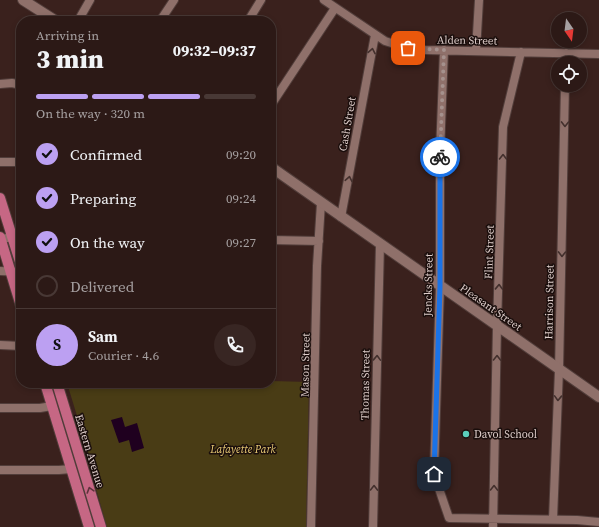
<!DOCTYPE html>
<meta charset="utf-8">
<style>
body{margin:0;font-family:"Source Serif 4",serif;background:#382623;color:#f1f3f6;height:100vh;display:flex;flex-direction:column;font-size:15px;white-space:nowrap}
*{box-sizing:border-box;margin:0}
p{font-size:13px;color:#a6a0a1}
.icon{flex:none;width:22px;height:22px;fill:none;stroke:currentColor;stroke-width:2;stroke-linecap:round;stroke-linejoin:round}
.map{position:relative;flex:1;overflow:hidden}
.panel{position:absolute;left:16px;top:16px;width:260px;height:372px;display:flex;flex-direction:column;background:#2c1916;border-radius:16px;box-shadow:0 2px 6px #0003,0 0 0 1px #483835}
.panel>*{flex:none}
.needle{width:26px;rotate:166deg}
.buttons{position:absolute;left:551px;top:12px;display:grid;gap:8px}
.buttons a{display:grid;place-items:center;width:36px;height:36px;border-radius:50%;background:#2c1916;box-shadow:0 2px 6px #0003,0 0 0 1px #483835;font-size:20px}
.pin{position:absolute;display:grid;place-items:center;width:34px;height:34px;color:#fff;margin:-17px;border-radius:8px;box-shadow:0 2px 6px #0006}
.courier{position:absolute;display:grid;place-items:center;width:40px;height:40px;margin:-20px;border:3px solid #1a73e8;border-radius:50%;background:#fff;color:#222;box-shadow:0 1px 5px #0007}
.overview em{font-style:normal;font-weight:800}
.overview div{display:flex;flex-direction:column-reverse}
.overview{display:flex;align-items:center;justify-content:space-between;height:68px;padding:0 20px}
h1{font-size:26px;font-weight:800;line-height:30px}
.bar{display:grid;grid-template-columns:repeat(4,1fr);gap:6px 4px;align-content:center;height:48px;padding:0 20px}
.bar i{height:5px;border-radius:3px;background:#483835}
.bar .current{background:#bca0f2}
.bar p{grid-column:span 4}
.line{display:flex;align-items:center;gap:10px;padding:0 20px;border-top:1px solid #483835}
.line div{flex:1}
.round{display:grid;place-items:center;flex:none;width:42px;height:42px;border-radius:21px;background:#382623}
ol{padding:0 20px;list-style:none}
li{display:flex;align-items:center;gap:12px;height:44px}
li p{margin-inline-start:auto}
li .icon{padding:4px;border-radius:50%;background:#bca0f2;color:#111;stroke-width:4}
li:last-child{color:#a6a0a1}
li i{width:22px;height:22px;border:2px solid #483835;border-radius:50%}
.map>svg:first-child{display:block}
.green{fill:#493c15}
.water{fill:#1f001f}
.lines{fill:none;stroke-linecap:round;stroke-linejoin:round}
.street-casing{stroke:#513d3a;stroke-width:10}
.secondary-casing{stroke:#513d3a;stroke-width:12}
.primary-casing{stroke:#513d3a;stroke-width:12}
.street{stroke:#8f706a;stroke-width:8}
.secondary{stroke:#8f706a;stroke-width:10}
.primary{stroke:#c66784;stroke-width:10}
.oneway{stroke:#43302d}
.oneway2{stroke:#5f323c}
.done{stroke:#a5918d;stroke-width:4;stroke-dasharray:0 7.2}
.route{stroke:#1a73e8;stroke-width:5}
.poi-dot{fill:#5bcebb;stroke:#1a0e0c;stroke-width:1.5}
.labels{text-anchor:middle;stroke-width:3;stroke-linejoin:round;paint-order:stroke}
.street-label{font-size:11px;fill:#decdca;stroke:#1a0e0c}
.poi-label{font-size:11px;fill:#decdca;stroke:#1a0e0c;text-anchor:start}
.park-label{font-size:11px;font-style:italic;fill:#eacb75;stroke:#1a0e0c}
</style>
<div class="map">
<svg width="599" height="527" viewBox="0 0 599 527">
<rect width="100%" height="100%" fill="#3a211d"/>
<path class="green" d="M271,381L309,382L306,527H107L93,478L95,475L67,383H271Z"/>
<path class="water" d="M122,417L125,427L137,423L144,448L132,452L129,440L119,443L111,420Z"/>
<g class="lines">
<g class="street-casing">
<path id="street" d="M324,0L385,41L404,47L425,50L599,54
M78,21L90,0
M160,21L174,0
M248,21L261,0
M444,50L440,152V286L434,474L449,518L577,520L599,522
M476,51L479,0
M566,63V53
M0,84L12,83L21,85
M271,105L335,8
M0,162H21
M341,217L375,35
M0,239L21,236
M271,240L319,241
M0,271L21,272
M0,345L21,346
M0,408H40L52,406
M0,470H59L71,469
M553,519L559,370L565,85
M311,527L317,266L321,203
M373,527L380,244
M493,527L497,326L503,127L521,52"/>
</g>
<g class="secondary-casing">
<path id="secondary" d="M23,0L56,21
M271,167L599,397"/>
</g>
<g class="primary-casing">
<path id="primary" d="M0,198L21,265
M0,237L21,306
M45,383L89,527
M57,383L101,527"/>
</g>
<use href="#street" class="street"/>
<use href="#secondary" class="secondary"/>
<use href="#primary" class="primary"/>
</g>
<defs><path id="oneway-chevron" d="M-2-3.5L2.5 0L-2 3.5" fill="none" stroke-width="1.6" stroke-linecap="round" stroke-linejoin="round"/></defs>
<g class="oneway">
<use href="#oneway-chevron" transform="translate(372 51) rotate(-79)"/>
<use href="#oneway-chevron" transform="translate(565 124) rotate(91)"/>
<use href="#oneway-chevron" transform="translate(503 157) rotate(-89)"/>
<use href="#oneway-chevron" transform="translate(349 179) rotate(-79)"/>
<use href="#oneway-chevron" transform="translate(562 254) rotate(91)"/>
<use href="#oneway-chevron" transform="translate(499 287) rotate(-88)"/>
<use href="#oneway-chevron" transform="translate(377 358) rotate(-88)"/>
<use href="#oneway-chevron" transform="translate(497 358) rotate(-89)"/>
<use href="#oneway-chevron" transform="translate(558 398) rotate(92)"/>
<use href="#oneway-chevron" transform="translate(374 488) rotate(-89)"/>
<use href="#oneway-chevron" transform="translate(494 488) rotate(-89)"/>
</g>
<use class="oneway2" href="#oneway-chevron" transform="translate(90 490) rotate(-107)"/>
<g class="lines">
<path class="done" d="M408,48L444,50L440,157"/>
<path class="route" d="M434,474L440,286V157"/>
</g>
<circle class="poi-dot" cx="466" cy="434" r="4"/>
<g class="labels">
<g class="street-label">
<text transform="translate(467 40) rotate(1)" y="4">Alden Street</text>
<text transform="translate(347 124) rotate(-80)" y="4">Cash Street</text>
<text transform="translate(489 252) rotate(-88)" y="4">Flint Street</text>
<text transform="translate(428 285) rotate(-89)" y="4">Jencks Street</text>
<text transform="translate(549 302) rotate(-89)" y="4">Harrison Street</text>
<text transform="translate(491 307) rotate(35)" y="4">Pleasant Street</text>
<text transform="translate(305 365) rotate(-89)" y="4">Mason Street</text>
<text transform="translate(365 385) rotate(-89)" y="4">Thomas Street</text>
<text transform="translate(90 451) rotate(73)" y="4">Eastern Avenue</text>
</g>
<g class="poi-label">
<text x="474" y="438">Davol School</text>
</g>
<g class="park-label">
<text x="243" y="453">Lafayette Park</text>
</g>
</g>
</svg>
<div class="buttons">
<a><svg class="needle" viewBox="-14 -14 28 28"><path d="M0-13l5 13h-10z" fill="#e53935"/><path d="M0 13l5-13h-10z" fill="#a6a0a1"/></svg></a>
<a><svg class="icon" aria-label="locate" viewBox="0 0 24 24"><circle cx="12" cy="12" r="6"/><path d="M12 2v4M12 18v4M2 12h4M18 12h4"/></svg></a>
</div>
<div class="pin" style="left:408px;top:48px;background:#ea580c"><svg class="icon" aria-label="bag" viewBox="0 0 24 24"><path d="M5 8h14l-1 12H6zM9 8a3 3 0 0 1 6 0"/></svg></div>
<div class="pin" style="left:434px;top:474px;background:#1f2937"><svg class="icon" aria-label="home" viewBox="0 0 24 24"><path d="M3 11l9-7 9 7M6 9v11h12V9"/></svg></div>
<div class="courier" style="left:440px;top:157px"><svg class="icon" aria-label="bike" viewBox="0 0 24 24"><circle cx="6" cy="16" r="4"/><circle cx="18" cy="16" r="4"/><path d="M6 16l4-8h5l3 8M10 8l3 8H6M13 5h3"/></svg></div>
<section class="panel">
<div class="overview"><div><h1>3 min</h1><p>Arriving in</p></div><em>09:32–09:37</em></div>
<div class="bar"><i class="current"></i><i class="current"></i><i class="current"></i><i></i><p>On the way · 320 m</p></div>
<ol>
<li><svg class="icon" aria-label="check" viewBox="0 0 24 24"><path d="M5 12l5 5 9-10"/></svg>Confirmed<p>09:20</p></li>
<li><svg class="icon" aria-label="check" viewBox="0 0 24 24"><path d="M5 12l5 5 9-10"/></svg>Preparing<p>09:24</p></li>
<li><svg class="icon" aria-label="check" viewBox="0 0 24 24"><path d="M5 12l5 5 9-10"/></svg>On the way<p>09:27</p></li>
<li><i></i>Delivered</li>
</ol>
<div class="line" style="height:72px"><b class="round" style="background:#bca0f2;color:#111">S</b><div><b>Sam</b><p>Courier · 4.6</p></div><a class="round"><svg class="icon" aria-label="phone" viewBox="0 0 24 24"><path d="M5 4h4l2 5-3 2q2 4 5 5l2-3 5 2v4C11 20 4 13 5 4z"/></svg></a></div>
</section>
</div>
